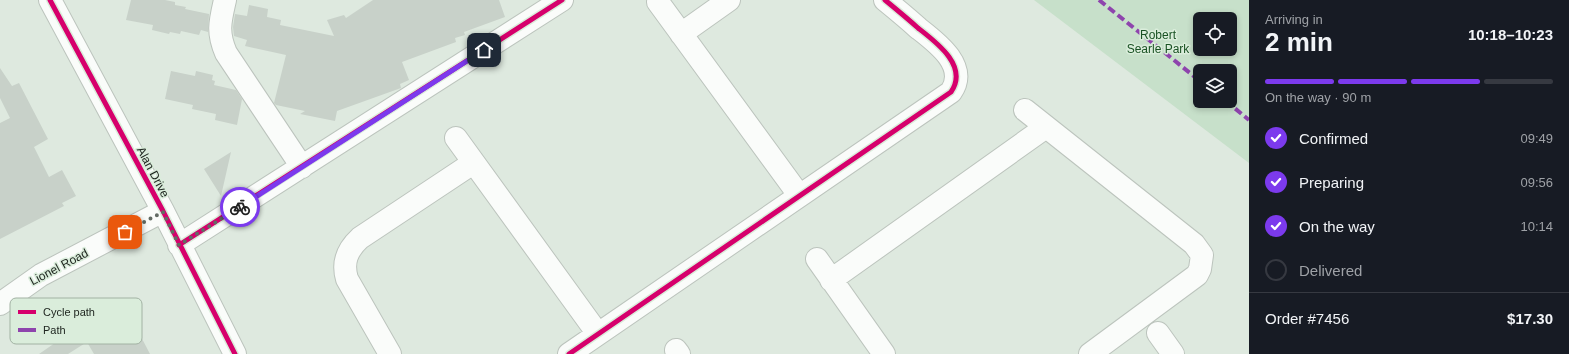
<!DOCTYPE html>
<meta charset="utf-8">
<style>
body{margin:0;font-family:Helvetica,sans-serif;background:#20242c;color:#f1f3f6;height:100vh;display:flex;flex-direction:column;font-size:15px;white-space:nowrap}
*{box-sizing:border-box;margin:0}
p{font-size:13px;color:#9ea1a6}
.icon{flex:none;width:22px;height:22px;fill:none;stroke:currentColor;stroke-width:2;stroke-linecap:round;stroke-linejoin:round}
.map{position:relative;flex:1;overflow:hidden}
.panel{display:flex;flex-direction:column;background:#171b24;width:320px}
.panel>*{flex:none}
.tools{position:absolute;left:1193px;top:12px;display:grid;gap:8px}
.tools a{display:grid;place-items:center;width:44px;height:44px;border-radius:6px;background:#171b24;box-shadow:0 2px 6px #0003;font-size:20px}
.pin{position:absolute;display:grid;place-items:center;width:34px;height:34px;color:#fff;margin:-17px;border-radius:8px;box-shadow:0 2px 6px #0006}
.courier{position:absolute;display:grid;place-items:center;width:40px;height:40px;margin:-20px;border:3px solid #7c3aed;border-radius:50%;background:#fff;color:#222;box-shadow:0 1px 5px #0007}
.summary em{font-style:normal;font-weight:800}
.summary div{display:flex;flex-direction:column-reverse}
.summary{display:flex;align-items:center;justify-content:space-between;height:68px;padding:0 16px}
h1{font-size:26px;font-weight:800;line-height:30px}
.bar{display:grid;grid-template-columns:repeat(4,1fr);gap:6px 4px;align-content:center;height:48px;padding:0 16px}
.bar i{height:5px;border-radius:3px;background:#363941}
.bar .selected{background:#7c3aed}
.bar p{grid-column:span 4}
.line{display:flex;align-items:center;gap:10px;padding:0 16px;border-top:1px solid #363941}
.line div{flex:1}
ol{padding:0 16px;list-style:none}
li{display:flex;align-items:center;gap:12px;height:44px}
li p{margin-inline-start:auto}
li .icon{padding:4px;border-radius:50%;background:#7c3aed;color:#fff;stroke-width:4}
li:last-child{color:#9ea1a6}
li i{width:22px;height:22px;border:2px solid #363941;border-radius:50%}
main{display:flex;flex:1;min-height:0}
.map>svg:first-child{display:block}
.green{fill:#c7e0ca;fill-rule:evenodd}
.building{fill:#c8d1c9}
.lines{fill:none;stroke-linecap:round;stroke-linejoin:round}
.minor-casing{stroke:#bcc4bd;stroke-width:24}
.minor{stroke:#fafcfa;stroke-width:22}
.quiet{stroke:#8e44ad;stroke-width:4;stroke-dasharray:8 4;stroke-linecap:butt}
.cycleway-casing{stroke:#daeddb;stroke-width:8}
.cycleway{stroke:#d6006c;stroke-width:5}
.done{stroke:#626b64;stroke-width:4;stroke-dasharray:0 7.2}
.route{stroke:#7c3aed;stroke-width:5}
.labels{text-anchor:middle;stroke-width:3;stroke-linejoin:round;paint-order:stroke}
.park-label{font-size:12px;fill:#1a5224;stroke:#daeddb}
.street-label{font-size:12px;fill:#202721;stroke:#daeddb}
.key{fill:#daeddb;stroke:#a2b2a3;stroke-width:1}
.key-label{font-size:11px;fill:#202721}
</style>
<main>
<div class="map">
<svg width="1249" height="354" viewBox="0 0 1249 354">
<rect width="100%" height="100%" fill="#dee9df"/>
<path class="green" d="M1034,0H1249V163ZM1200,19H1230V49H1200ZM1200,71H1230V101H1200Z"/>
<path class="building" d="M131,0H165L175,2V5L186,7L185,9L209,14L208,32L201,30L199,35L181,31L180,34L170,32L169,34L152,30L153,25L126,20Z
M373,0H499L505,17L464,32L465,35L455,38L456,42L402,62L409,80L400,84L401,88L337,111L335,121L300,114L305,111L276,105L274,103L286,55L245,46L247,40L234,36L233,27L235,14L247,16L249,5L268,9L267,17L281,20L280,25L334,36L327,20L344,15L346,18Z
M0,68L12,86L19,83L48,139L34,147L49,177L62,170L76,196L62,203L64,206L0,239V123L10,118L0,98Z
M171,71L195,76L196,71L213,75L212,80L215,81L214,85L236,90L242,99L237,125L215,120L216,114L192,109L193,105L165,99Z
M231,152L221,196L204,169Z
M118,299L135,332L138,331L150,354H94L87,342L68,354H39L81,325L76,317L97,306L98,309Z"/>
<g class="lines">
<g class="minor-casing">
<path id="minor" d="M50,0L163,211L235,354
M225,0C220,22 217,32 226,53L302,167
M658,2L799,195
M681,34L729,0
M1025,110L1194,244L1202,255L1200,269L1197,275L1090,354
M456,138L598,334
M179,245L562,0
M817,259L884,354
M831,280L1046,127
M0,304L41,275L163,211
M1158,333L1173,354
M676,350L679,354
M390,354L347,279C342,262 347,250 360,238L473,163
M569,354L951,92C969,66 936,42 918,28C907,18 896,9 885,0"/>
</g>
<use href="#minor" class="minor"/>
<path class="quiet" d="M1099,0L1200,81
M1226,101L1249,120"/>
<g class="cycleway-casing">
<path id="cycleway" d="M50,0L163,211L235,354
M179,245L562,0
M569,354L951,92C969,66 936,42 918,28C907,18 896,9 885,0"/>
</g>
<use href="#cycleway" class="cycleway"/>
</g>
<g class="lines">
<path class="done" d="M125,232L163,212L179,245L240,207"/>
<path class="route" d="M240,207L484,50"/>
</g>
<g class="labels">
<g class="park-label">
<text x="1158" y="39">Robert<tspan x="1158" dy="14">Searle Park</tspan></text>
</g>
<g class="street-label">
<text transform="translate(153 172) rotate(62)" y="4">Alan Drive</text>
<text transform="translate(59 267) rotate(-28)" y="4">Lionel Road</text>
</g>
</g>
<rect x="10" y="298" width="132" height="46" rx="6" class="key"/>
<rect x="18" y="310" width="18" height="4" fill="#d6006c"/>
<rect x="18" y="328" width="18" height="4" fill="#8e44ad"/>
<g class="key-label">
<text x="43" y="316">Cycle path</text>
<text x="43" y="334">Path</text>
</g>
</svg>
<div class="tools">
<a><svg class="icon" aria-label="locate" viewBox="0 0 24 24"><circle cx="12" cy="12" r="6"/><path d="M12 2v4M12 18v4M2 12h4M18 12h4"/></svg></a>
<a><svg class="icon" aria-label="layers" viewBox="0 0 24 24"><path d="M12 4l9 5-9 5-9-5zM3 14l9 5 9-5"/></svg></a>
</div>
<div class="pin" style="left:125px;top:232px;background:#ea580c"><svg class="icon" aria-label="bag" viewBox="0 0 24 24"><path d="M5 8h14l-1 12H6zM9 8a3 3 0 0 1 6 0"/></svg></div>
<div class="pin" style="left:484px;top:50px;background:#1f2937"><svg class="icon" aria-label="home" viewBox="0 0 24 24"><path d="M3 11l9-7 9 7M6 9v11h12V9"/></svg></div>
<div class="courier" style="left:240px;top:207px"><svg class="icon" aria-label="bike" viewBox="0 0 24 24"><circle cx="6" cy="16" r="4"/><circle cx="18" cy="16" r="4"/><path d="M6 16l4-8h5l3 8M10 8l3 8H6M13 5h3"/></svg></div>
</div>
<section class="panel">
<div class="summary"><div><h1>2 min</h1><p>Arriving in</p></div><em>10:18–10:23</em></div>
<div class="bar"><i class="selected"></i><i class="selected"></i><i class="selected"></i><i></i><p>On the way · 90 m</p></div>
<ol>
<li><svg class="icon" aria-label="check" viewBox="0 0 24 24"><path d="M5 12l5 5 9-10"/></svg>Confirmed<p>09:49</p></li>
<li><svg class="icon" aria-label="check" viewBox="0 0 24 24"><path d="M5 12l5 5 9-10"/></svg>Preparing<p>09:56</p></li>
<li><svg class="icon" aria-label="check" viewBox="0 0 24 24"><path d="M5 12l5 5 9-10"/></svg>On the way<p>10:14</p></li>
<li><i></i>Delivered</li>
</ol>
<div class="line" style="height:52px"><div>Order #7456</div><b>$17.30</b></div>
</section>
</main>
